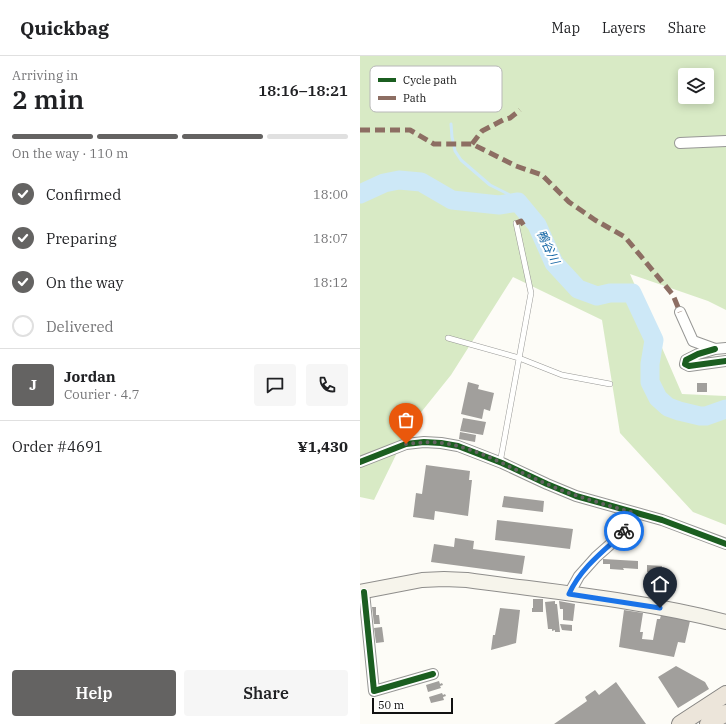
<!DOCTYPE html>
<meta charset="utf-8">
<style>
body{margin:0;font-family:"IBM Plex Serif","Noto Sans JP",serif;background:#f6f6f6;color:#202124;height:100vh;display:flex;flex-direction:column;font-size:15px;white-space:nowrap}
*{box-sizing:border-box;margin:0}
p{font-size:13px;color:#757577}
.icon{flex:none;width:22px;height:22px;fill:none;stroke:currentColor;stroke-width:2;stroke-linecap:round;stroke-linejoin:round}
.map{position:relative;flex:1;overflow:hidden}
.details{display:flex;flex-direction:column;background:#fff;width:360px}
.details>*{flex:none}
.fabs{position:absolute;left:318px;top:12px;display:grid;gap:8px}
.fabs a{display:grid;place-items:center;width:36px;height:36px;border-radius:4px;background:#fff;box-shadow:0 2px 10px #0003;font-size:20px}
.scale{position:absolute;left:12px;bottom:10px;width:81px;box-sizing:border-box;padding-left:4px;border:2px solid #111;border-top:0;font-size:11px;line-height:14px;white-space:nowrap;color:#111;-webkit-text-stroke:3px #fff;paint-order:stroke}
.pin{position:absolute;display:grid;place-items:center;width:34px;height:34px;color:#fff;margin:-41px -17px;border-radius:50% 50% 50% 0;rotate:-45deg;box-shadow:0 0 4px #0007}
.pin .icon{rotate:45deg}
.courier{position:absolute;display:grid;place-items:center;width:40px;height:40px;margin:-20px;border:3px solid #1a73e8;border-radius:50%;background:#fff;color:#222;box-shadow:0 1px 5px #0007}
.headline em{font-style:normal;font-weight:600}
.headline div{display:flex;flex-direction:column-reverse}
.headline{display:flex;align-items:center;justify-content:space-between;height:68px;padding:0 12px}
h1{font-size:26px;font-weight:600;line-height:30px}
.bar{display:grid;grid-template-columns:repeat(4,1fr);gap:6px 4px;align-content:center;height:48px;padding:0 12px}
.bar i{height:5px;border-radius:3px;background:#e0e0e0}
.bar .selected{background:#646362}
.bar p{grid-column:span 4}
.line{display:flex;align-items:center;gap:10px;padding:0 12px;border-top:1px solid #e0e0e0}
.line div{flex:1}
.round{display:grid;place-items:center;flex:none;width:42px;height:42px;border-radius:4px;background:#f6f6f6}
ol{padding:0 12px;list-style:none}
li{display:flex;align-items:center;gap:12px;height:44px}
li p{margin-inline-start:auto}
li .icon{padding:4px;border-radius:50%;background:#646362;color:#fff;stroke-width:4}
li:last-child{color:#757577}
li i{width:22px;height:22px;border:2px solid #e0e0e0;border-radius:50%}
.primary-button{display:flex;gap:8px;margin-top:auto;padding:8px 12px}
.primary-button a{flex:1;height:46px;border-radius:4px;background:#646362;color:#fff;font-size:16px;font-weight:600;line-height:46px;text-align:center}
.primary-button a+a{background:#f6f6f6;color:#202124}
header{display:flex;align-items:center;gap:24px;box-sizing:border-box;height:56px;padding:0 20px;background:#fff;border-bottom:1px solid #e0e0e0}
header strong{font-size:19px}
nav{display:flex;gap:22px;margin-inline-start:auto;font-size:14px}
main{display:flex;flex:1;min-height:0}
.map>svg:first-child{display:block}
.forest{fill:#d8eac5;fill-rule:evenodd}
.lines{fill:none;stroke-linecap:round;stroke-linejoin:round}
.stream{stroke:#cde8f7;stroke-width:3}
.river{stroke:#cde8f7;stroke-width:19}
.building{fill:#a19f9c}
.service-casing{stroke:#979795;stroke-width:6}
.minor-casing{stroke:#979795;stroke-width:12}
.secondary-casing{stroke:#8e8d8b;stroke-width:16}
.trunk-casing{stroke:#858482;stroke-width:18}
.service{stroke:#fffffe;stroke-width:5}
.minor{stroke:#fffffe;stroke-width:10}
.secondary{stroke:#f6f4eb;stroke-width:14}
.trunk{stroke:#ece5da;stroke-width:16}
.quiet{stroke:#8d6e63;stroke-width:5;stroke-dasharray:10 5;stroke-linecap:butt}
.cycleway-casing{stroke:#fff;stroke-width:8}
.cycleway{stroke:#1b5e20;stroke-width:6}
.done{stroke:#646362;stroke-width:4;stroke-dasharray:0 7.2}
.route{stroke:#1a73e8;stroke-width:5}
.labels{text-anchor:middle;stroke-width:4;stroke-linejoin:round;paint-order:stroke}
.water-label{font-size:12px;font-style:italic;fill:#1768a6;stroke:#fff}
.key{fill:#fff;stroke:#b8b8b8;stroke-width:1}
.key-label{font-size:11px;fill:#111}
</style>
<header>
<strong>Quickbag</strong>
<nav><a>Map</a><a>Layers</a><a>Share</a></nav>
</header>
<main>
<section class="details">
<div class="headline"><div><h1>2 min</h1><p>Arriving in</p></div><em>18:16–18:21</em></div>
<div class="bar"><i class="selected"></i><i class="selected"></i><i class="selected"></i><i></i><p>On the way · 110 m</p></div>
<ol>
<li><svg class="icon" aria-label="check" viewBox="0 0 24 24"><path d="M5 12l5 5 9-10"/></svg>Confirmed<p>18:00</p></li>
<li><svg class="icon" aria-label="check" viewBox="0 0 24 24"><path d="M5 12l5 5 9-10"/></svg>Preparing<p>18:07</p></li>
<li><svg class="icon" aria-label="check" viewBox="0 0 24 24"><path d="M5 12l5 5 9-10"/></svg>On the way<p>18:12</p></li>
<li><i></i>Delivered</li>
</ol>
<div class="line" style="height:72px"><b class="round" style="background:#646362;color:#fff">J</b><div><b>Jordan</b><p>Courier · 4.7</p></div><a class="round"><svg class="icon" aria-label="chat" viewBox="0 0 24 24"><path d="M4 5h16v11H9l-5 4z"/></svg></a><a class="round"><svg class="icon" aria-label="phone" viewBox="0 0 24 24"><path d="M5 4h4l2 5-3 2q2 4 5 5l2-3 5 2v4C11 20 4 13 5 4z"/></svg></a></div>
<div class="line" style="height:52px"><div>Order #4691</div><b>¥1,430</b></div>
<div class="primary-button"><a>Help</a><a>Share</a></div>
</section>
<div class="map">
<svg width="366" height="668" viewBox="0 0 366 668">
<rect width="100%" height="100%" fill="#fdfcf7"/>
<path class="forest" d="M0,0H366V254L348,245L270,218L322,338L366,340V469L333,456L260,377L242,264L153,221L91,319L50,370L14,444L0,441ZM325,19H347V41H325Z"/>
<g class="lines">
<path class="stream" d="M91,68L92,81L95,95L101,104L130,129L148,138L158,146"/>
<path class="river" d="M0,138L24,127L39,124L61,126L92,144L139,149L158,146L177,169L194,207L218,233L237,240L250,237H272L294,284L290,308V326L298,342L308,351L319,355L340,360H346L366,353"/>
</g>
<path class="building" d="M108,326L119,329L118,333L134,337L130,355L124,353L122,363L101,358Z
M337,327H347V336H337Z
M103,362L126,366L123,379L100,375Z
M100,376L116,379L115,386L99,383Z
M66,409L110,415L109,424H112L108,460L75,455L74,464L53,461L56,437L62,438Z
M144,440L184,445L183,456L142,451Z
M137,464L213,473L210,493L135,484Z
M95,482L114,485L113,493L165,500L162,518L71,506L74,488L94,491Z
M243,503L278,505V513L263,512L264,514L250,513V508H243Z
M287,509L302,510L301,517L287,516Z
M173,543H183V556H172V552H173Z
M195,545V548H197L200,576H195V574L192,575V573H188L185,546Z
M199,545L215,548L213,565L203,564V553H200Z
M12,551H16V559H19L20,568H14Z
M140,552L160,554L156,587L131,594L133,579H135Z
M264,554L283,557L280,576H283L282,583L293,584L297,563H300L301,559L330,565L325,587L318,586L314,601L259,591Z
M200,568L212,569V575L202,574Z
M22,571L24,586L16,587L14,572Z
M316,610L345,626L349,633L318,652L298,621Z
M79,625L80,628L82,627L83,629L80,630L81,632L68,636L66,629Z
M256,626L286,668H194L227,645L225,641L235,634L239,639Z
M82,637L83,639L85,638L86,640L83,641L84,644L71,647L69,641Z"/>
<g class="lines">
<g class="service-casing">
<path id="service" d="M88,282L159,302L202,319L250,328
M140,407L171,237L156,167"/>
</g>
<g class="minor-casing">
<path id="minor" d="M320,87L366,85
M320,256L333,285L355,293L366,292
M355,293L338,298L326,304L325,308L329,310L366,305
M0,406L46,388L64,386L81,387L98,390L142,407L187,428L216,440L302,464L366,488
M4,536L14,635L73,618
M209,538L219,520L236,501L262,478L274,457"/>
</g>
<g class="secondary-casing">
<path id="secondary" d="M0,536L62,524L84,523L107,524C193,536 281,544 366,566"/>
</g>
<g class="trunk-casing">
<path id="trunk" d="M320,668L366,638
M348,668L366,657"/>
</g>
<use href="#service" class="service"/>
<use href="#minor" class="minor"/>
<use href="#secondary" class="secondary"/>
<use href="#trunk" class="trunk"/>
<path class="quiet" d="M0,74H50L74,88H112L156,110L182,119L209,146L235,164L265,181L313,239L320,256
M112,88L122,75L143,64L150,62L160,54
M156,167L161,165L166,173"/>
<g class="cycleway-casing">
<path id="cycleway" d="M355,293L338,298L326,304L325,308L329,310L366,305
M0,406L46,388L64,386L81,387L98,390L142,407L187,428L216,440L302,464L366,488
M4,536L14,635L73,618"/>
</g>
<use href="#cycleway" class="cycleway"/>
</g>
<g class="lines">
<path class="done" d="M46,388C58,387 70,385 82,387C117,391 155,415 187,428C215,441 245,448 274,457L264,475"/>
<path class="route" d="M264,475L262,478C242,496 220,513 209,538L300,552"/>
</g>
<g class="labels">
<g class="water-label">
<text transform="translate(188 191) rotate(64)" y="4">鴨谷川</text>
</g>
</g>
<rect x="10" y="10" width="132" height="46" rx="6" class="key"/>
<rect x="18" y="22" width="18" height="4" fill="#1b5e20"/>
<rect x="18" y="40" width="18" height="4" fill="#8d6e63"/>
<g class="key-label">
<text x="43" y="28">Cycle path</text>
<text x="43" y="46">Path</text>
</g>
</svg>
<div class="fabs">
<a><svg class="icon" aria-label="layers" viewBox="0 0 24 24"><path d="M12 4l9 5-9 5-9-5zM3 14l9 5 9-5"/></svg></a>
</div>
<div class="scale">50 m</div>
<div class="pin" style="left:46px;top:388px;background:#ea580c"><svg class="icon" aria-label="bag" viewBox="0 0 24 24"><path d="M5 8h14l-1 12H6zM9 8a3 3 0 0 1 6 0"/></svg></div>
<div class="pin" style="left:300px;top:552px;background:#1f2937"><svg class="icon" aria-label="home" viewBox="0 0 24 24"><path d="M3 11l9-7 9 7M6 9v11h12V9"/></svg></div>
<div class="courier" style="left:264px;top:475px"><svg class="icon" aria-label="bike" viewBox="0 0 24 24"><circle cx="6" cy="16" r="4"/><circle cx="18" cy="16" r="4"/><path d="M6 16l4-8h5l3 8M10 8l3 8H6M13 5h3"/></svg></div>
</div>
</main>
